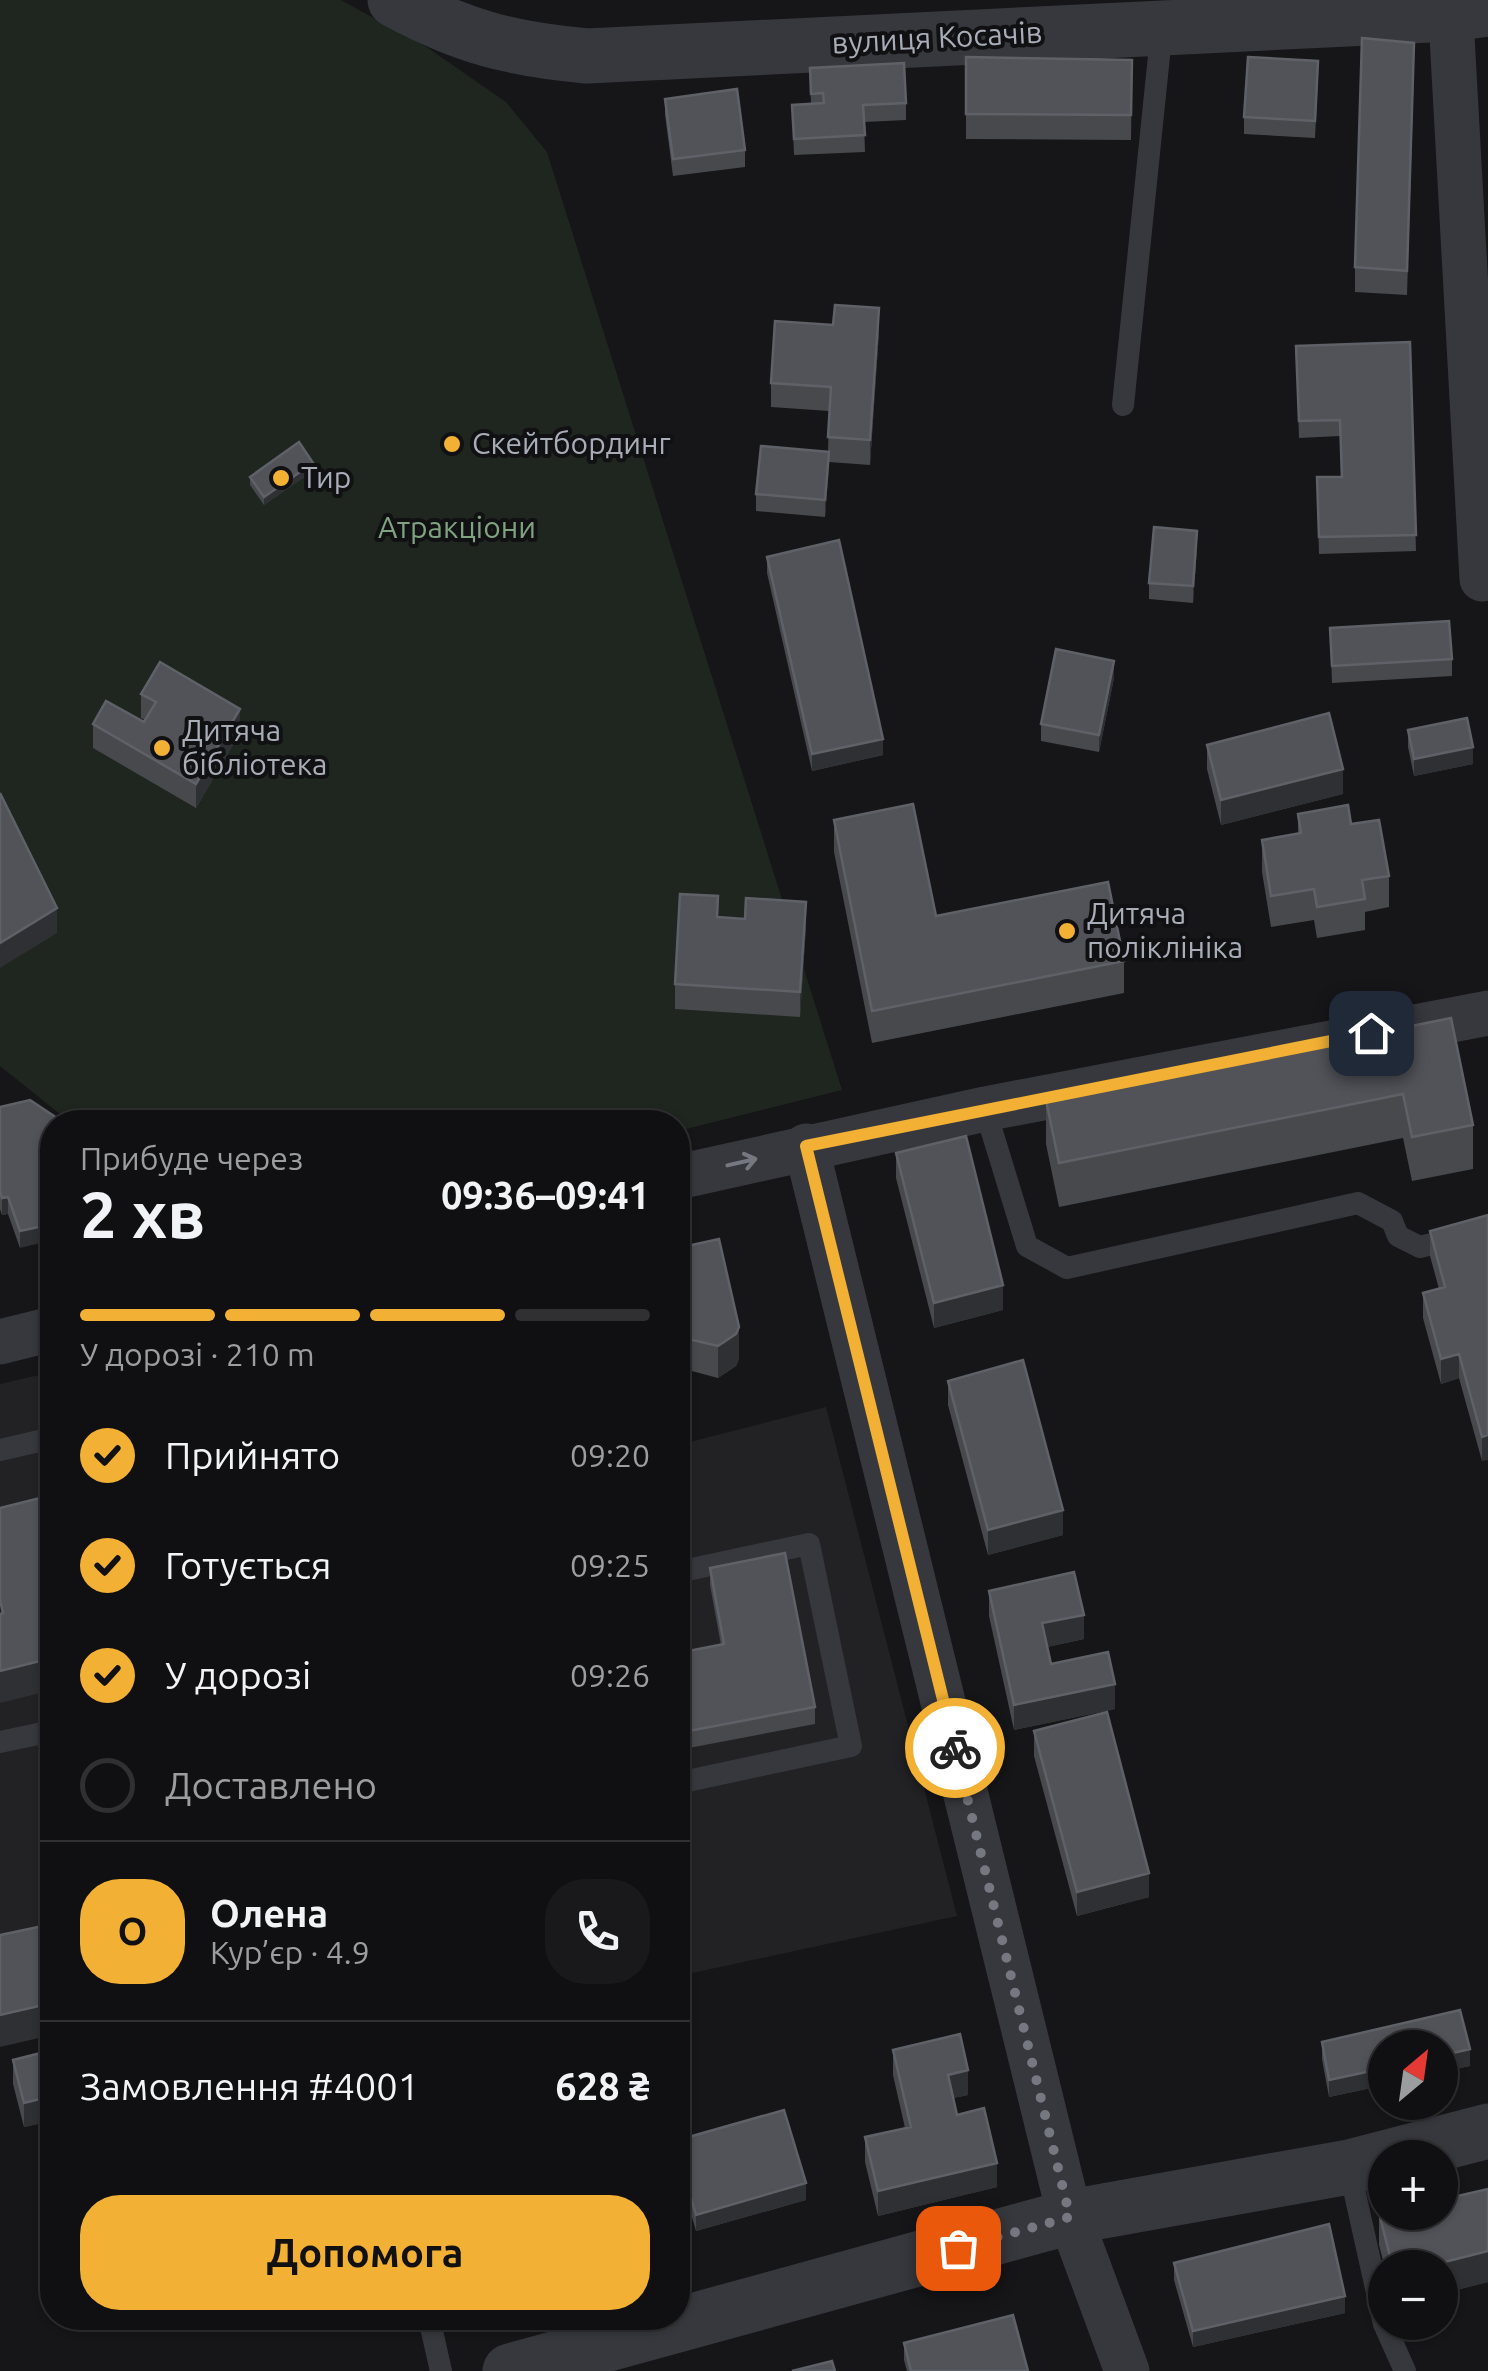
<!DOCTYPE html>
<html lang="uk">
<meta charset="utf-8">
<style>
body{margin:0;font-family:Ubuntu,sans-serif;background:#19191b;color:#f1f3f6;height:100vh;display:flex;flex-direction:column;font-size:38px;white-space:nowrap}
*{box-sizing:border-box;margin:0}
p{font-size:32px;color:#9c9d9f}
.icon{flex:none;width:55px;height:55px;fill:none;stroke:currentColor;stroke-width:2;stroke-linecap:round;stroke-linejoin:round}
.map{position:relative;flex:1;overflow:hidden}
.sheet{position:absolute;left:40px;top:1110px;width:650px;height:1220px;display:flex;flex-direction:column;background:#101012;border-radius:40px;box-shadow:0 2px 8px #0004,0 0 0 2px #303032}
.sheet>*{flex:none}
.needle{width:65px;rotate:29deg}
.buttons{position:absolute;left:1368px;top:2030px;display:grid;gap:20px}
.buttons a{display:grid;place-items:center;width:90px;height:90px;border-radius:50%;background:#101012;box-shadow:0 2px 8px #0004,0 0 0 2px #303032;font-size:50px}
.pin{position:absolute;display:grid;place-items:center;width:85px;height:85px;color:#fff;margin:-42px;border-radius:20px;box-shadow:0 5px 15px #0006}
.courier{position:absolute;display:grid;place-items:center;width:100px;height:100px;margin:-50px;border:8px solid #f2b134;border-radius:50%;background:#fff;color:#222;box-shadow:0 2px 12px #0007}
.overview em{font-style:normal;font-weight:700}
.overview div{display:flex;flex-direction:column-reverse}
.overview{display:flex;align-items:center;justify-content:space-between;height:170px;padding:0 40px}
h1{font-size:65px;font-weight:700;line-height:75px}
.bar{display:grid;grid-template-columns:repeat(4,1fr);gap:15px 10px;align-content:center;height:120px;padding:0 40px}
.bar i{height:12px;border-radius:8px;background:#303032}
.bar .active{background:#f2b134}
.bar p{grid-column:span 4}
.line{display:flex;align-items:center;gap:25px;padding:0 40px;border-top:2px solid #303032}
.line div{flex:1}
.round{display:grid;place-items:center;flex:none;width:105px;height:105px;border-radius:40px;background:#19191b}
ol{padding:0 40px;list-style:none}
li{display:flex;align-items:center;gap:30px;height:110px}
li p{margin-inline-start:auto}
li .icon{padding:10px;border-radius:50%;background:#f2b134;color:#111;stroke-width:4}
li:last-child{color:#9c9d9f}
li i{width:55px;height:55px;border:5px solid #303032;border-radius:50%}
.action{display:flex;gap:20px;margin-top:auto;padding:20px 40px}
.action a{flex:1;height:115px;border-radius:40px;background:#f2b134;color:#111;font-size:40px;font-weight:700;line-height:115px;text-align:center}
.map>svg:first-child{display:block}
.built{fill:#222225}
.green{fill:#1e261f}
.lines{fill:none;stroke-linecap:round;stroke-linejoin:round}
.service{stroke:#37383d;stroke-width:22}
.minor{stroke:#37383d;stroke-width:45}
.tertiary{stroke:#37383d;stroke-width:55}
.wall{fill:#47494d}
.shaded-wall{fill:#2f3033}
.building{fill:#525359;stroke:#5f6168;stroke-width:2.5}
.oneway{stroke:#757881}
.done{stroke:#757880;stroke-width:10;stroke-dasharray:0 18}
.route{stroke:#f2b134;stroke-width:12}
.poi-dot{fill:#f2b134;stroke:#111113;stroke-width:4}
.labels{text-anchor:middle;stroke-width:8;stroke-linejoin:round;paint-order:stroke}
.street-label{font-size:30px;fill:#a8adb8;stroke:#111113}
.poi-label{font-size:30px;fill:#a8adb8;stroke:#111113;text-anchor:start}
.park-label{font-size:30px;fill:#7fa381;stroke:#111113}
</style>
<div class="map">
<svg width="1488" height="2371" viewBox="0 0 1488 2371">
<rect width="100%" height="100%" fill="#161618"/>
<path class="built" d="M52,1372V1974L0,1985V1384Z
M826,1407L957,1916L678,1976V1445Z"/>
<path class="green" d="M0,0H341L428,48L506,102L547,152L842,1090L678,1131V1122H70L0,1066Z"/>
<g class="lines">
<path class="service" d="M1123,405L1162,27
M985,1109L1027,1246L1067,1268L1358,1203L1392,1221L1398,1236L1420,1247L1488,1230
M0,1450L52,1438
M678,1572L809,1544L851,1746L678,1783
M0,1742L52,1731
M1349,2167L1384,2324L1405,2371
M429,2318L441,2371"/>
<path class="minor" d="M1450,0L1482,579
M806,1146L1070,2217L1127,2371
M678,1177L985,1109L1488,1013
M0,1342L52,1329"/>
<path class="tertiary" d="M395,0C463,37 511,49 587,56L1451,14L1488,9
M510,2371L1070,2217L1349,2167L1488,2131"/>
</g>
<path class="wall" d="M966,57L1132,60L1131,140L966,139Z
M1414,67L1407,295L1355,292V267Z
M810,68L906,103V120L864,122L865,152L794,155L792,105L811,104Z
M1318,78L1315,138L1244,134V117Z
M665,99L745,150V167L673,176L665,115Z
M879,332L870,465L829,462L825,517L756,511V494L828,452L829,411L771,407V383Z
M1410,342L1416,551L1319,554L1317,477H1341L1340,436L1299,438L1296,346Z
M313,471L264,505L250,485V477Z
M1197,548L1193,603L1149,599V583Z
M767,557L883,755L812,771L767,573Z
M1330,628L1452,659V676L1332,683Z
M1114,678L1099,752L1041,741V724Z
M141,694L240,733L196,808L93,748V724L144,722L145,720L141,718Z
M1408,730L1473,764L1414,776L1408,747Z
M1207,745L1343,794L1221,825L1207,769Z
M1298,814L1351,824L1389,876V907L1365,912V930L1317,938L1314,920L1271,927L1262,872V840L1298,834Z
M834,820L936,916L1124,961V993L872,1043L834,852Z
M718,917L806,926L800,1017L675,1009V984Z
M1451,1018L1473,1125V1169L1412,1181L1403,1138L1059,1207L1046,1144V1100Z
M30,1100L20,1248L8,1214L2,1215L0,1209V1107Z
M896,1153L1003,1310L934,1328L896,1178Z
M1488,1215L1482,1461L1459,1378L1441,1384L1423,1318V1293L1439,1289L1430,1256V1231Z
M678,1248L739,1359L736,1366L718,1378L688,1370L678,1323Z
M948,1381L1063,1535L988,1555L948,1405Z
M710,1568L815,1707V1724L678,1750V1653L721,1645L710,1585Z
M989,1591L1084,1639L1047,1647L1051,1664L1115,1709L1014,1730L989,1616Z
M1034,1731L1149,1897L1077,1916L1034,1756Z
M1460,2010L1470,2049V2066L1440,2072V2048H1385V2085L1329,2097L1322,2059V2042Z
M52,2050V2121L24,2127L13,2084V2060Z
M893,2050L968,2095L953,2098L957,2115L997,2187L878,2216L865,2162V2137L905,2128L893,2075Z
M678,2140L806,2200L696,2231L678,2169Z
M1488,2189V2282L1440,2294V2268H1385L1379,2245V2213Z
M1174,2263L1345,2313L1193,2347L1174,2280Z
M904,2343L1028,2371H907L904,2360Z"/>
<path class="shaded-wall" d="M879,308V332L870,465V440Z
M829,452V469L825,517V500Z
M313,463V471L264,505V497Z
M1197,531V548L1193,603V586Z
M1114,661V678L1099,752V735Z
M240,709V733L196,808V784Z
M883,739V755L812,771V754Z
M1473,747V764L1414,776V759Z
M1343,769V794L1221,825V800Z
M806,902V926L800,1017V992Z
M57,908V933L0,968V943Z
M8,1197V1214L2,1215V1198Z
M52,1224V1240L20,1248V1231Z
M1003,1285V1310L934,1328V1303Z
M739,1327V1359L736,1366L718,1378V1346Z
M1459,1354V1378L1441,1384V1359Z
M1488,1435V1460L1482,1461V1437Z
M1063,1510V1535L988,1555V1530Z
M1084,1615V1639L1042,1648V1623Z
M52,1658V1690L0,1703V1671Z
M1115,1684V1709L1014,1730V1705Z
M1149,1873V1897L1077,1916V1892Z
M52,2003V2035L0,2047V2015Z
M1470,2049V2066L1440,2072V2056Z
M1385,2068V2085L1329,2097V2080Z
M968,2070V2095L948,2099V2075Z
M52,2096V2121L24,2127V2103Z
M997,2163V2187L878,2216V2191Z
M806,2183V2200L696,2231V2215Z
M1488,2251V2282L1440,2294V2268H1421Z
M1345,2296V2313L1193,2347V2331Z"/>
<path class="building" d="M1362,38L1414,43L1407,271L1355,267Z
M966,57L1132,60L1131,115L966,114Z
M1248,57L1318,61L1315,121L1244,117Z
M904,63L906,103L863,105L865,135L794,139L792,105L824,103L823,93L811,94L810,68Z
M737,89L745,150L673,159L665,99Z
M835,305L879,308L870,440L828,437L831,387L771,383L775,321L833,325Z
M1410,342L1416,535L1319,537L1317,477H1342L1340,420L1299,421L1296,346Z
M299,442L313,463L264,497L250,477Z
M761,446L829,452L825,500L756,494Z
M1154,527L1197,531L1193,586L1149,583Z
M839,540L883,739L812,754L767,557Z
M1449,621L1452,659L1332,666L1330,628Z
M1056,649L1114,661L1099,735L1041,724Z
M160,662L240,709L196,784L93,724L106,701L144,722L156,702L141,694Z
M1329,713L1343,769L1221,800L1207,745Z
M1467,718L1473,747L1414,759L1408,730Z
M0,793L57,908L0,943Z
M913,804L936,916L1108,882L1124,961L872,1011L834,820Z
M1348,805L1351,824L1379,820L1389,876L1362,880L1365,899L1317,907L1314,889L1271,896L1262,840L1301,833L1298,814Z
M680,894L718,896L717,917L745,919L746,898L806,902L800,992L675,984Z
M1451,1018L1473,1125L1412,1137L1403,1094L1059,1163L1046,1100Z
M30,1100L63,1122H52V1224L20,1231L8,1197L2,1198L0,1192V1107Z
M966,1136L1003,1285L934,1303L896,1153Z
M1488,1215V1435L1482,1437L1459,1354L1441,1359L1423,1293L1445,1287L1430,1231Z
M719,1239L739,1327L736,1334L718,1346L688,1339L678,1291V1248Z
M1023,1360L1063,1510L988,1530L948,1381Z
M44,1497L52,1530V1658L0,1671V1614L3,1613L0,1600V1508Z
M785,1553L815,1707L678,1733V1653L724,1644L710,1568Z
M1074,1572L1084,1615L1042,1623L1051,1664L1108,1652L1115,1684L1014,1705L989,1591Z
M1107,1712L1149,1873L1077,1892L1034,1731Z
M52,1924V2003L0,2015V1935Z
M1460,2010L1470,2049L1440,2056V2048H1385V2068L1329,2080L1322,2042Z
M960,2034L968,2070L948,2075L957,2115L984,2108L997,2163L878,2191L865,2137L911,2127L893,2050Z
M52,2050V2096L24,2103L13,2060Z
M784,2110L806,2183L696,2215L678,2152V2140Z
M1488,2189V2251L1421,2268H1393L1379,2213L1440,2212V2200Z
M1329,2224L1345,2296L1193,2331L1174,2263Z
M1013,2315L1028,2371H911L904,2343Z
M832,2361L835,2371H792Z"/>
<defs><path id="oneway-shaft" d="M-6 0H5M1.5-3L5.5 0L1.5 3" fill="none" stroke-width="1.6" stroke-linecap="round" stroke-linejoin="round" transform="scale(2.5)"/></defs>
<use class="oneway" href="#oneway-shaft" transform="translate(742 1162) rotate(-13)"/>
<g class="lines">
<path class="done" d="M955,1748L1070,2217L958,2248"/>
<path class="route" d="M955,1748L806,1146L1371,1033"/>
</g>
<g class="poi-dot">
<circle cx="452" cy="444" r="10"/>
<circle cx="281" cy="478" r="10"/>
<circle cx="162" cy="748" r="10"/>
<circle cx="1067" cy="931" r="10"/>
</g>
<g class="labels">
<g class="street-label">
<text transform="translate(937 38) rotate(-3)" y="10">вулиця Косачів</text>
</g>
<g class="poi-label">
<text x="472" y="454">Скейтбординг</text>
<text x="301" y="488">Тир</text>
<text x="182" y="741">Дитяча<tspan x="182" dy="34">бібліотека</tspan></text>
<text x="1087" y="924">Дитяча<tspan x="1087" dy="34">поліклініка</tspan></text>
</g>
<g class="park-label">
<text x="457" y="538">Атракціони</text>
</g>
</g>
</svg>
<div class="buttons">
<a><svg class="needle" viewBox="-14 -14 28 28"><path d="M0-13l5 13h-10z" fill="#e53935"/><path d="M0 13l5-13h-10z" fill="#9c9d9f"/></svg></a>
<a>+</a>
<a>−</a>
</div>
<div class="pin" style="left:958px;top:2248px;background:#ea580c"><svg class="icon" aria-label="bag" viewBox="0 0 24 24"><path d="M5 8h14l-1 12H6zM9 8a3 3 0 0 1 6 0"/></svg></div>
<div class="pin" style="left:1371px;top:1033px;background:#1f2937"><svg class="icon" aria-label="home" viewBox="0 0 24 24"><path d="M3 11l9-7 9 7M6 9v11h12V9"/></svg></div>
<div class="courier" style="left:955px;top:1748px"><svg class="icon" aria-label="bike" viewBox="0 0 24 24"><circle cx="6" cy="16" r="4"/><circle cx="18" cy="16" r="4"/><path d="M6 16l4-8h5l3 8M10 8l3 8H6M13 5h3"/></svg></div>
<section class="sheet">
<div class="overview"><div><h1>2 хв</h1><p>Прибуде через</p></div><em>09:36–09:41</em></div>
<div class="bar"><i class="active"></i><i class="active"></i><i class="active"></i><i></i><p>У дорозі · 210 m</p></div>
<ol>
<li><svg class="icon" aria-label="check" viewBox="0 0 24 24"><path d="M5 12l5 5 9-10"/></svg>Прийнято<p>09:20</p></li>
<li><svg class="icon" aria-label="check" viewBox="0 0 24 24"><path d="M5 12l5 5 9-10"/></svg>Готується<p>09:25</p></li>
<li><svg class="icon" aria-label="check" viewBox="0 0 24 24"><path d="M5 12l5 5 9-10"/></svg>У дорозі<p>09:26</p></li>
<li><i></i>Доставлено</li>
</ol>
<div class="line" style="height:180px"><b class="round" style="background:#f2b134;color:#111">О</b><div><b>Олена</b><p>Кур’єр · 4.9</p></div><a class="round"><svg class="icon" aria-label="phone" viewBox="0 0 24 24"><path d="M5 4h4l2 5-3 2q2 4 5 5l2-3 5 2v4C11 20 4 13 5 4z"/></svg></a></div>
<div class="line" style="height:130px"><div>Замовлення #4001</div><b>628 ₴</b></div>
<div class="action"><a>Допомога</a></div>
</section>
</div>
